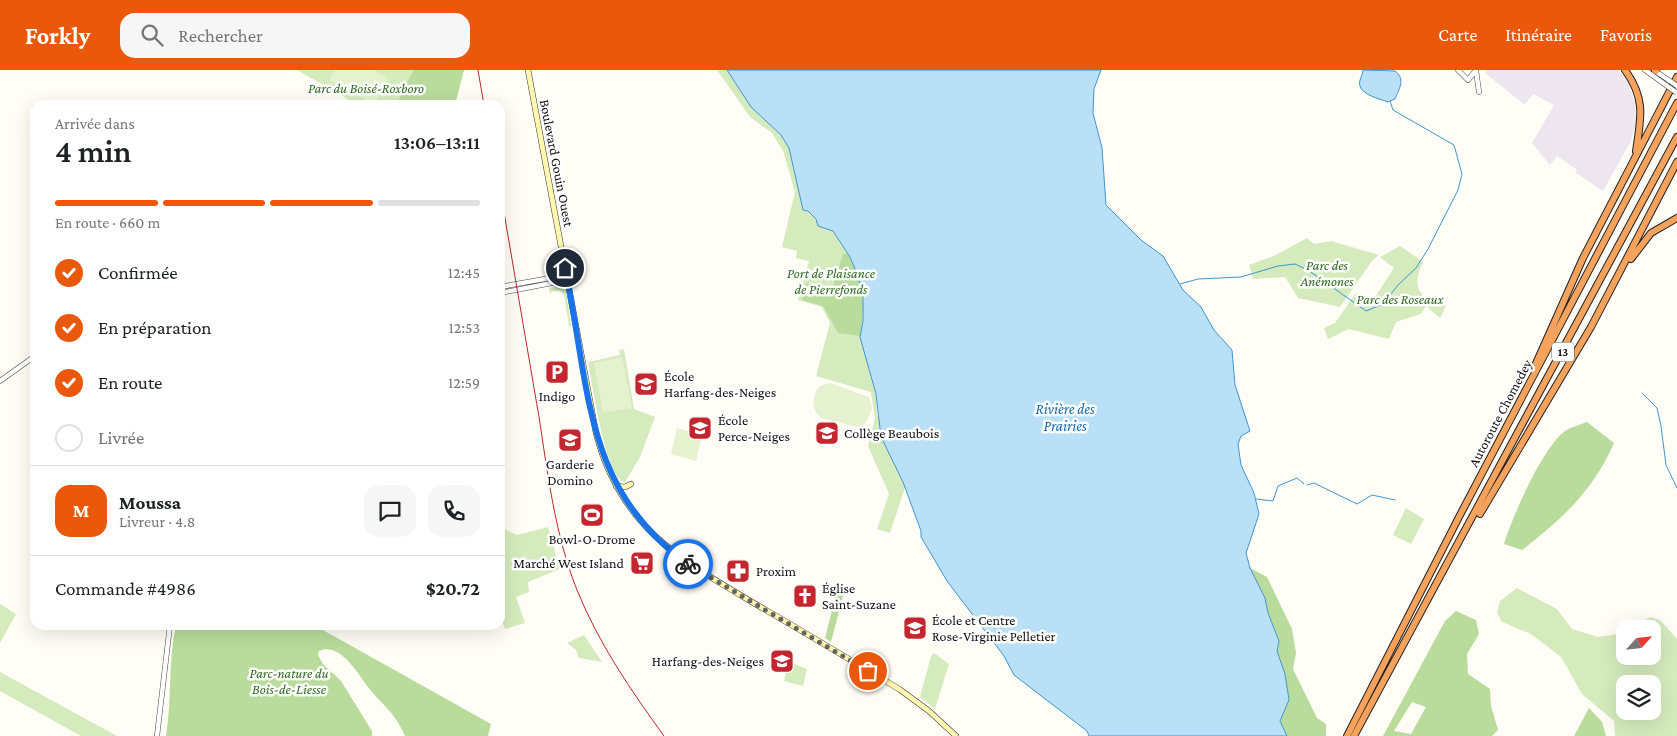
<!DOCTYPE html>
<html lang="fr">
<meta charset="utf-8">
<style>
body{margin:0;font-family:"Crimson Pro",serif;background:#f6f6f6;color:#202124;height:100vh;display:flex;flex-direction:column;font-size:19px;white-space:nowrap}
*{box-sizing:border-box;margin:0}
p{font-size:16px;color:#757577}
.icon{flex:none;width:28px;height:28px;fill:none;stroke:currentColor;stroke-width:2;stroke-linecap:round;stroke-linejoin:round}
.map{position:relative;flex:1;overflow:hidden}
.side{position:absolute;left:30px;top:30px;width:475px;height:530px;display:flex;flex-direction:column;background:#fff;border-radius:15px;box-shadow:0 5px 20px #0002}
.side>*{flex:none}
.needle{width:32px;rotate:63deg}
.buttons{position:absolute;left:1616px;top:550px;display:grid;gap:10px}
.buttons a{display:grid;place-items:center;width:45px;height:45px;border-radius:10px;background:#fff;box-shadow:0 5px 20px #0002;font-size:25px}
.pin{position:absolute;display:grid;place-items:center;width:42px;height:42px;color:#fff;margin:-21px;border:2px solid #fff;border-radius:50%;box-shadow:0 1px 5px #0007}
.courier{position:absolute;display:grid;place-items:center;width:50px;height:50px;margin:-25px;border:4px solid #1a73e8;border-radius:50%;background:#fff;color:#222;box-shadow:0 1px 6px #0007}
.headline em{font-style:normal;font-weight:600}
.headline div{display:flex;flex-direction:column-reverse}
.headline{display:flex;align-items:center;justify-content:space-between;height:85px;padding:0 25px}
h1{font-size:32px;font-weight:600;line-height:38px}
.bar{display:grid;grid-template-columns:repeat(4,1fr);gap:8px 5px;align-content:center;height:60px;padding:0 25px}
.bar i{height:6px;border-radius:4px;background:#e0e0e0}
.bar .current{background:#ea580c}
.bar p{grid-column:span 4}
.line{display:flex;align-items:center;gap:12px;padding:0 25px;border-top:1px solid #e0e0e0}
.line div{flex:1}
.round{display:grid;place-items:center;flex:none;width:52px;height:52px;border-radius:15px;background:#f6f6f6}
ol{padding:0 25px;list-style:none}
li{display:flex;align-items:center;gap:15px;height:55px}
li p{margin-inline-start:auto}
li .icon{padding:5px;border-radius:50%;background:#ea580c;color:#fff;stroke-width:4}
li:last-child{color:#757577}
li i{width:28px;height:28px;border:2px solid #e0e0e0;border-radius:50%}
header{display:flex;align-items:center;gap:30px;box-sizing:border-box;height:70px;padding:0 25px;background:#ea580c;color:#fff}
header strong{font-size:24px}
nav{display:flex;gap:28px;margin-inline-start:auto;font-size:18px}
.search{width:350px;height:45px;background:#f6f6f6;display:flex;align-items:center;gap:12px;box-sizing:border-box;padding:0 18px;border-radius:15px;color:#757577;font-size:19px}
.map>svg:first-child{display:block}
.industrial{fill:#eee6ef}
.green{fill:#d5ebbd;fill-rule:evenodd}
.forest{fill:#b9dc9c;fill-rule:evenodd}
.pitch{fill:#e6f2cf}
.water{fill:#b9e0f7;stroke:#3f96cf}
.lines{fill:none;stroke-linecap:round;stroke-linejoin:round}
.stream{stroke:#3f96cf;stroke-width:1}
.tertiary-casing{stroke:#444;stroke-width:5.5}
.secondary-casing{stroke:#333;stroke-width:6}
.motorway-casing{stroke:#222;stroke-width:8}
.tertiary{stroke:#fff;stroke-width:4.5}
.secondary{stroke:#fff6b0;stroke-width:5}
.motorway{stroke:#f5a25d;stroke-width:6}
.tram{stroke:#c4262e;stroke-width:1}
.tertiary-bridge-casing{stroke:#444;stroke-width:5.5;stroke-linecap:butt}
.tertiary-bridge{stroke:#fff;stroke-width:4.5}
.done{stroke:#646461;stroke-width:5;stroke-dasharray:0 9}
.route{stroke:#1a73e8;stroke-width:6}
.labels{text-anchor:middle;stroke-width:5;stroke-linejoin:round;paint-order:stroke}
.shield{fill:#fff;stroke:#585858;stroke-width:1}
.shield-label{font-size:12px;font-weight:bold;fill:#111}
.park-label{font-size:14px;font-style:italic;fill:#2f6b1f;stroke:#fff}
.street-label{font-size:14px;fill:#111;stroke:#fff}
.poi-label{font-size:14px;fill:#111;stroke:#fff;text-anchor:start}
.water-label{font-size:15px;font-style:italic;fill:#1768a6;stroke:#fff}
</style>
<header>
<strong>Forkly</strong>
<div class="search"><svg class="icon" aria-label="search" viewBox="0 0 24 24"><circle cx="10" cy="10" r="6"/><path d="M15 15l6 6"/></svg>Rechercher</div>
<nav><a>Carte</a><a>Itinéraire</a><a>Favoris</a></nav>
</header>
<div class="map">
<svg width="1677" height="666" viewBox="0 0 1677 666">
<rect width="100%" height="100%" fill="#fffdf5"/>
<path class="industrial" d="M1487,0H1619L1628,12L1635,34L1636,53L1630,73L1603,121L1576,103L1577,100L1557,86L1550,95L1532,73L1554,35L1533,24L1525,35L1485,3Z"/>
<path class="green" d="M297,0H413L396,35H358Z
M717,0H727L751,37L781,65L789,78L803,140C812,141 816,149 818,156L833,161L850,187L863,226L860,267L876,324L877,343L905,418L890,463L877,459L889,424L868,376L875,349L871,322L816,306L830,253L822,237L798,230L809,191L796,188L797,181L782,177L795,122L783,81L772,63L750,47Z
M1307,168L1314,174L1331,171L1379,185L1372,191L1340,237L1298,228L1285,207L1253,209L1249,195L1274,186Z
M1400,176L1423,192C1410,218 1420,230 1446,236L1440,248L1426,236L1421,244L1396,252L1389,269L1349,259L1328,269L1324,258L1335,253L1356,223L1373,230L1394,198L1380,187Z
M562,216L566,220L571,256H569L564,225L560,220L551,222L550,224L549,218Z
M624,279L634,339L655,347L640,387L625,412C606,411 592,311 588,292L620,285L619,280Z
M1406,438L1424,449L1411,474L1393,465Z
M500,457L517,465L548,457L560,499L528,512L529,522L516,527L525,553L505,559L500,545Z
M1517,518L1557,539L1572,559L1598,567L1625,563V586H1652V559H1630L1650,547L1660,550L1677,569V666H1615L1614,651L1582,624L1561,587L1531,564L1502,552L1497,543L1500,531ZM1625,614H1652V641H1625Z
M0,534L16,544L0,573Z
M584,565L602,592L579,588L576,580L567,573Z
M934,583L949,594L935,639L920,627L931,586Z
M789,592L807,599L803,616L784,611Z
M0,602L117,666H81L0,621Z"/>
<path class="forest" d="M413,0H464L455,35H396Z
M847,183C863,208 866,237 860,266L838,263L823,236L802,230L807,213L828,221L832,219L843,184Z
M1587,352L1614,373C1593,421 1562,449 1522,480L1504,474C1512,447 1543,377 1565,361C1571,357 1580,355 1587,352Z
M1250,498L1267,507L1292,559L1296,583L1293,599L1317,648L1326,654V666H1287L1280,651L1289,630L1285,604L1277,581L1279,571L1268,543L1265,528Z
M839,513L846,515L831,572L825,568Z
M1456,541L1476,550L1479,564L1467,584L1468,604L1490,619L1491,636L1498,660L1492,666H1383L1445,551ZM1412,632L1426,637L1411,664L1394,661Z
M176,555H232L236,557L237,555H314L491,654L488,666H405C394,641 383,636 368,617C358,604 340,571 319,581L318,585L323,594L341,611L372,661V666H166C172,629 168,592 176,555Z
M1589,638L1602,652L1606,666H1574Z"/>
<path class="pitch" d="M335,0H373L388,8L374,35L329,10Z
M622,287L632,338L603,343L594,293Z
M830,313L869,327L872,338L866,353L857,357L821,348C811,339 811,326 820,316Z
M677,358L702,365L696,391L671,384Z"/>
<path class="water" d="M727,0H1101L1094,19L1093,43L1102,78L1106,135L1141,170L1163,186L1183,220L1201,237L1214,260L1232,280L1235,315L1250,361L1241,366L1238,374L1241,395L1254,423L1259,444L1246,483L1250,498L1265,528L1268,543L1279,571L1277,581L1285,604L1289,630L1280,651L1287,666H1089L1087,661L1014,605L1004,586L947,511L921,467V461L903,412L881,367L876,324L860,267L863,251V227L858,206L850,187L833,161L818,156L816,149L808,141L803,140L789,78L781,65L751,37Z
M1363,0L1395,1C1406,9 1399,19 1395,29L1388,32C1380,29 1362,25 1360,16C1358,11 1363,5 1363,0Z"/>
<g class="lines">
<path class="stream" d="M1180,214L1198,209L1241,207L1278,196L1295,194L1308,200L1366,241L1383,234L1398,215L1416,198L1428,179L1458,120L1462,104L1454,75L1393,40L1390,31
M1642,323L1657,338L1661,356L1666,395L1677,418
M1307,415L1314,413L1357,434L1372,425L1395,430
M1256,429L1273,431L1278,416L1297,408L1304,414"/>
<g class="tertiary-casing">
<path id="tertiary" d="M1458,0L1468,10L1476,0
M1476,0L1479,22
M1645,0L1663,13
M1655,1L1670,11
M500,217L567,205
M500,223L567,210
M0,311L35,286
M157,666L170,555"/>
</g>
<g class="secondary-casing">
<path id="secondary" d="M528,0L596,363C621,461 685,492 764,539C809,565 854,592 899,619L929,641L956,666
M616,416L625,417L631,414"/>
</g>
<g class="motorway-casing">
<path id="motorway" d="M1625,0C1646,29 1641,48 1636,81
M1655,0L1656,1
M1631,189L1651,163L1677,148
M1534,298L1583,188L1677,7
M1480,444L1591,257L1677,92
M1347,666L1460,445L1677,33
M1354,666L1677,67"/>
</g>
<use href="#tertiary" class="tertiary"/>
<use href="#secondary" class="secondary"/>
<use href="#motorway" class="motorway"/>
<path class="tram" d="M478,0L484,35
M500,119C513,195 526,271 539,347C548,405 555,465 577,520C599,574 630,619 664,666"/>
<g class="tertiary-bridge-casing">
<path id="tertiary-bridge" d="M1670,11L1677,16
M1663,13L1677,23"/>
</g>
<use href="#tertiary-bridge" class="tertiary-bridge"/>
</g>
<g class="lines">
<path class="done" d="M688,494L868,601"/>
<path class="route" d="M565,198C590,314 582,419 688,494"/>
</g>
<defs>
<g id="parking-square" transform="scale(1.25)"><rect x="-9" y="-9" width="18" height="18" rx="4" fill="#c4262e" stroke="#fff"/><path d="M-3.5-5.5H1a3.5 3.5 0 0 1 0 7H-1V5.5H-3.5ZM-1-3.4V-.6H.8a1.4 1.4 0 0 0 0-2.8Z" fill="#fff"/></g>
<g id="school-square" transform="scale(1.25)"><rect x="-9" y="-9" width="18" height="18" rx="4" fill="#c4262e" stroke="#fff"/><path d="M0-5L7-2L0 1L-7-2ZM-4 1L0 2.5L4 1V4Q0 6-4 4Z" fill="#fff"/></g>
<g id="stadium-square" transform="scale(1.25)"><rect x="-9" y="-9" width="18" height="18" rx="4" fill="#c4262e" stroke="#fff"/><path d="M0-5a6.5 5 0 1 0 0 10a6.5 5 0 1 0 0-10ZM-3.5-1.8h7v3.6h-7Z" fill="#fff"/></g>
<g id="supermarket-square" transform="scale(1.25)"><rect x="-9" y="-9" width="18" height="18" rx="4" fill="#c4262e" stroke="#fff"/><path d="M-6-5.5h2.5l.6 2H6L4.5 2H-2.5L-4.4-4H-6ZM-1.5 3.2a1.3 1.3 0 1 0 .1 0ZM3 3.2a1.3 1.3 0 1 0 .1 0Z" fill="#fff"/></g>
<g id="pharmacy-square" transform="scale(1.25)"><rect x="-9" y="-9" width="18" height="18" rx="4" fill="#c4262e" stroke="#fff"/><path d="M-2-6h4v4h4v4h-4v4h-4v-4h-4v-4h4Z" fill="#fff"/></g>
<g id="church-square" transform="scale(1.25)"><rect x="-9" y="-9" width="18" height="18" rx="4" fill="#c4262e" stroke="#fff"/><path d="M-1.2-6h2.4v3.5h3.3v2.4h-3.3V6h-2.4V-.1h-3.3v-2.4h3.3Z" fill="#fff"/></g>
</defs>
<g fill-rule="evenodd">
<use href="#parking-square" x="557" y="302"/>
<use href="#school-square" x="646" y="314"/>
<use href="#school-square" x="700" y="358"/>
<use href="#school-square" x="827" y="363"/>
<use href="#school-square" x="570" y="370"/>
<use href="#stadium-square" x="592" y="445"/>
<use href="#supermarket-square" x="642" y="493"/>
<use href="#pharmacy-square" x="738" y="501"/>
<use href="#church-square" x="805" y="526"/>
<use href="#school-square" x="915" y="558"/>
<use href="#school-square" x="782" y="591"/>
</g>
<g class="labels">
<rect class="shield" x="1552" y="272.5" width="22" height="19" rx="4"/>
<g class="shield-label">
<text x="1563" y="286">13</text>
</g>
<g class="park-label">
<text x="366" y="23">Parc du Boisé-Roxboro</text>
<text x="1327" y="200">Parc des<tspan x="1327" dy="16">Anémones</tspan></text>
<text x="831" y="208">Port de Plaisance<tspan x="831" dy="16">de Pierrefonds</tspan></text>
<text x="1400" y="234">Parc des Roseaux</text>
<text x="289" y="608">Parc-nature du<tspan x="289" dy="16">Bois-de-Liesse</tspan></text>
</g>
<g class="street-label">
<text transform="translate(557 93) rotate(79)" y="5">Boulevard Gouin Ouest</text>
<text transform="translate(1500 343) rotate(-62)" y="5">Autoroute Chomedey</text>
</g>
<g class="poi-label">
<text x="664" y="311">École<tspan x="664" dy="16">Harfang-des-Neiges</tspan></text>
<text x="557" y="331" text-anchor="middle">Indigo</text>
<text x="718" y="355">École<tspan x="718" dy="16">Perce-Neiges</tspan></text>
<text x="844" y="368">Collège Beaubois</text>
<text x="570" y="399" text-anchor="middle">Garderie<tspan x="570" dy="16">Domino</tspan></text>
<text x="592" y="474" text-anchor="middle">Bowl-O-Drome</text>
<text x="624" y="498" text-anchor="end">Marché West Island</text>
<text x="756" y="506">Proxim</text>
<text x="822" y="523">Église<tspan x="822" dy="16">Saint-Suzane</tspan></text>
<text x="932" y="555">École et Centre<tspan x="932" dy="16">Rose-Virginie Pelletier</tspan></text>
<text x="764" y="596" text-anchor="end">Harfang-des-Neiges</text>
</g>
<g class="water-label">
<text x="1065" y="344">Rivière des<tspan x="1065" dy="17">Prairies</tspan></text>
</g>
</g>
</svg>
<div class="buttons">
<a><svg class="needle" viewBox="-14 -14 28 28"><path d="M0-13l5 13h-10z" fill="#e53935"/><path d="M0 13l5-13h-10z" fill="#757577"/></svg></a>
<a><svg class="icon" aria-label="layers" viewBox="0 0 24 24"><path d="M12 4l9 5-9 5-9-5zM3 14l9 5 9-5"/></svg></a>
</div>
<div class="pin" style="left:868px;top:601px;background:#ea580c"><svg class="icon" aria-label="bag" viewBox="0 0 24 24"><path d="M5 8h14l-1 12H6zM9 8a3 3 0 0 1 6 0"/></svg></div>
<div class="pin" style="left:565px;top:198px;background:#1f2937"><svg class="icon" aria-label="home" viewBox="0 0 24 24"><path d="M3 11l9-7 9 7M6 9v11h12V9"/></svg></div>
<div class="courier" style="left:688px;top:494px"><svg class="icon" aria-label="bike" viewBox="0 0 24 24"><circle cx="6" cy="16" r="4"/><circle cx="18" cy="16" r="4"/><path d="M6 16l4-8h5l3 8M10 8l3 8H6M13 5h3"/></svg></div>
<section class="side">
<div class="headline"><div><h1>4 min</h1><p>Arrivée dans</p></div><em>13:06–13:11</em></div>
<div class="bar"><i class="current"></i><i class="current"></i><i class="current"></i><i></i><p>En route · 660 m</p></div>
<ol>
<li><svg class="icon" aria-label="check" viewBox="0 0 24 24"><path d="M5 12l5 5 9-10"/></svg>Confirmée<p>12:45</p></li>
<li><svg class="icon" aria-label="check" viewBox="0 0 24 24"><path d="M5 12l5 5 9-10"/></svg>En préparation<p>12:53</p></li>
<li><svg class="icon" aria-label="check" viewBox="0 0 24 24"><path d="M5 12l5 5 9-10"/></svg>En route<p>12:59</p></li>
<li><i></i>Livrée</li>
</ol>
<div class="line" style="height:90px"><b class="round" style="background:#ea580c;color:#fff">M</b><div><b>Moussa</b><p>Livreur · 4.8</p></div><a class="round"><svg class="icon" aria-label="chat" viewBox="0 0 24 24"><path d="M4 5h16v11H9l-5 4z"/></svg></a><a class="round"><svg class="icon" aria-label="phone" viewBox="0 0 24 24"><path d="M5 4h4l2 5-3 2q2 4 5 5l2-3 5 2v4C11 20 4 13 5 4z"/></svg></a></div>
<div class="line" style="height:65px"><div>Commande #4986</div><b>$20.72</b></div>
</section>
</div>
